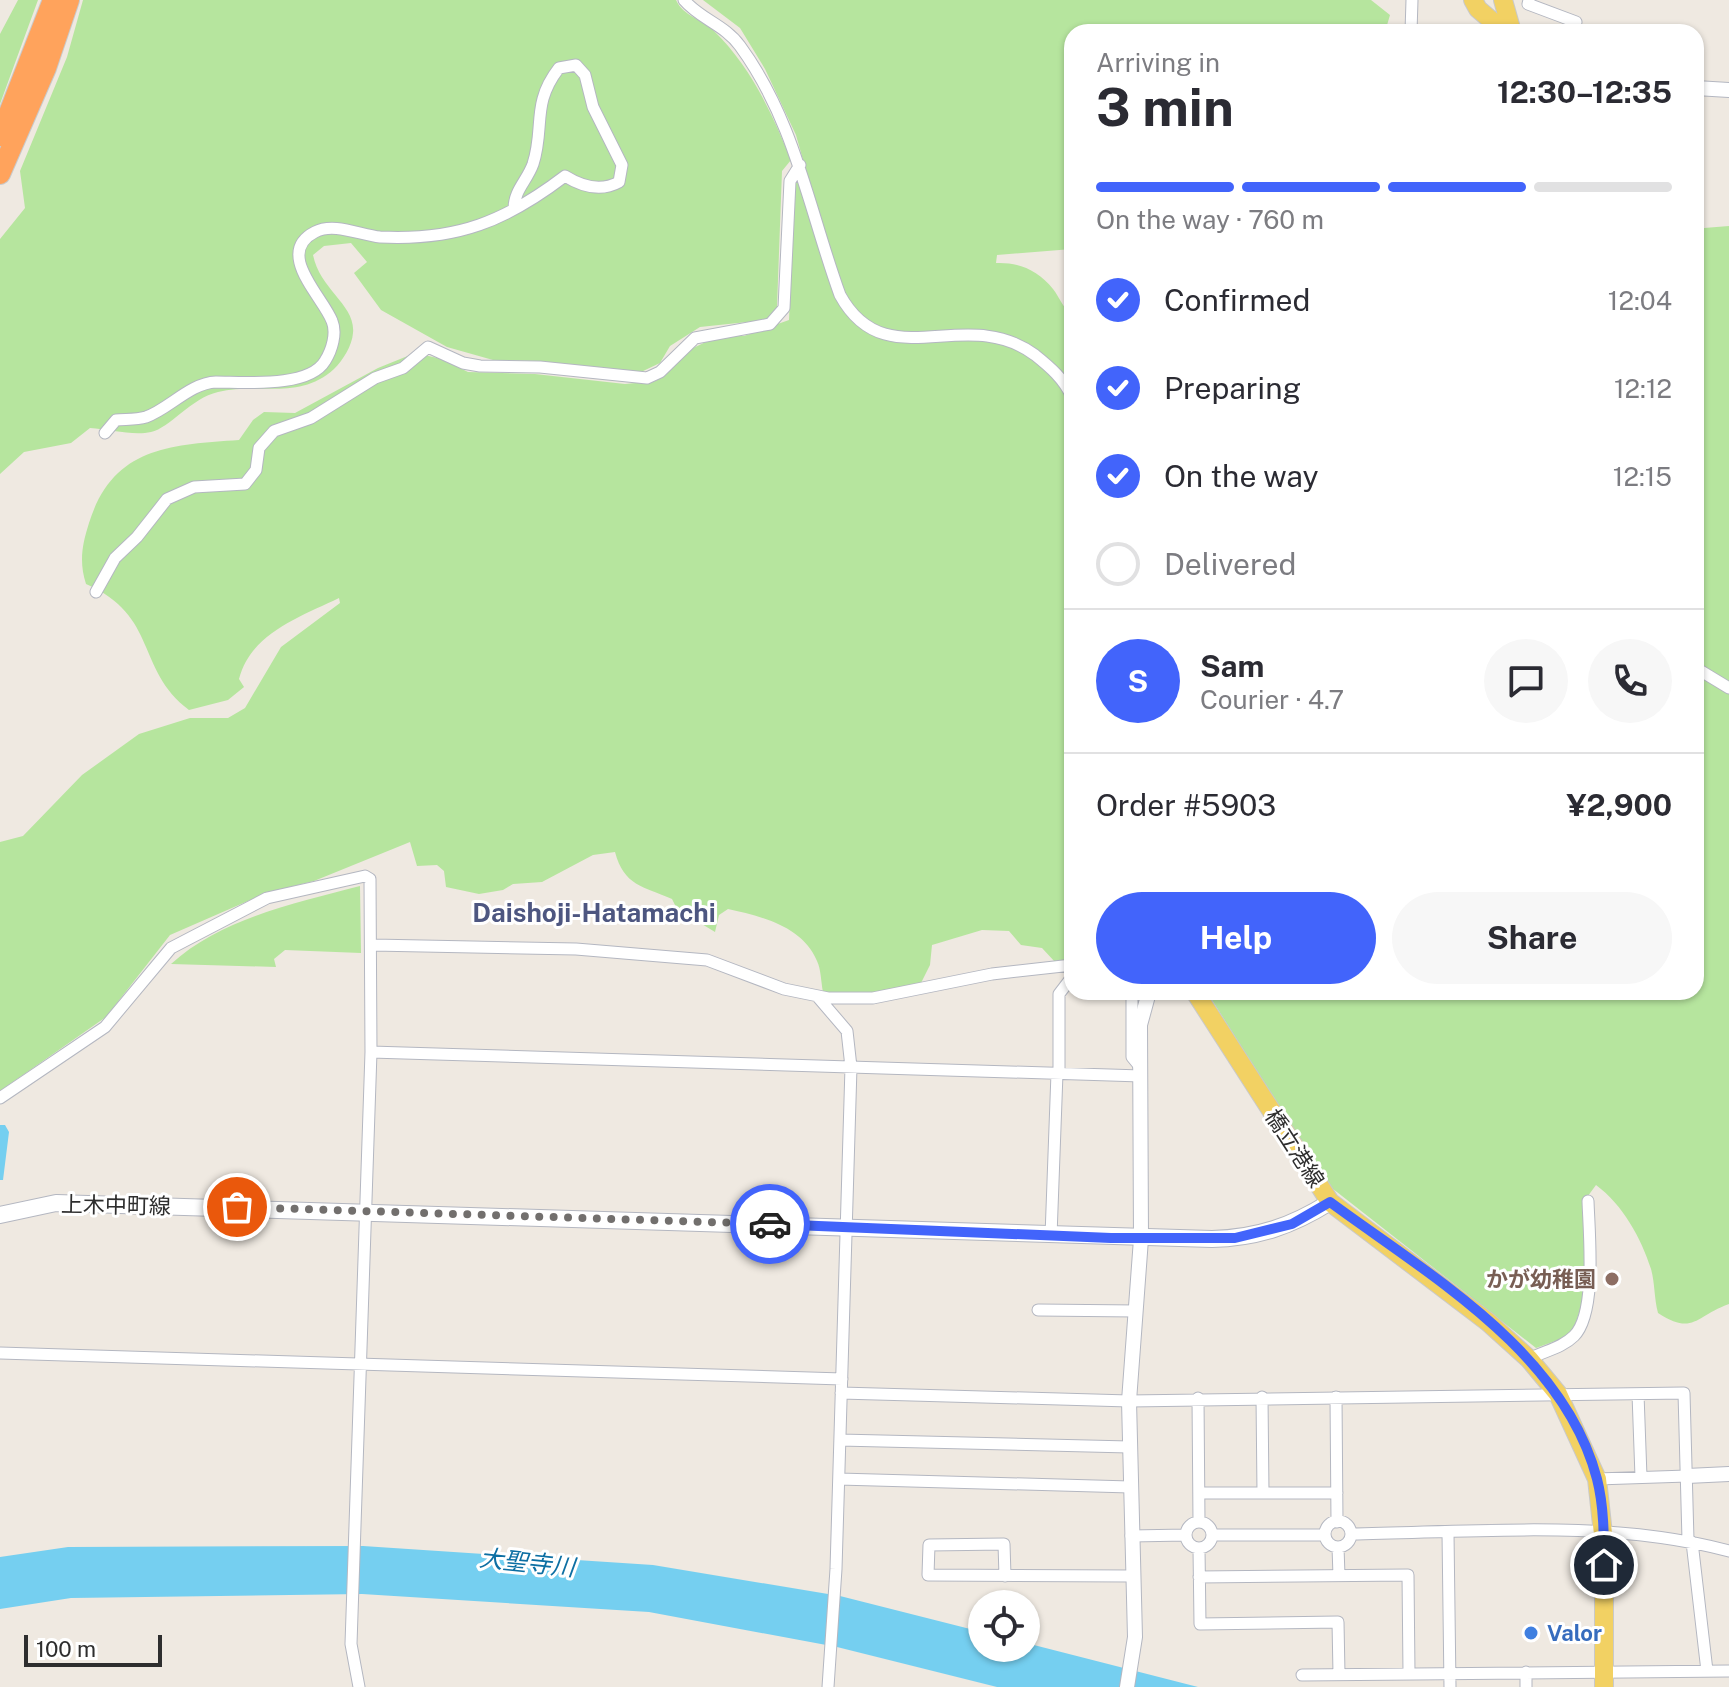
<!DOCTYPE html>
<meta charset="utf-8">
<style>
body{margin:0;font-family:"Public Sans","Noto Sans JP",sans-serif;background:#f7f7f7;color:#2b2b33;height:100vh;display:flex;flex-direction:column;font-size:30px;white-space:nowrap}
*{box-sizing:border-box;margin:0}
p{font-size:26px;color:#7c7c81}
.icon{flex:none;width:44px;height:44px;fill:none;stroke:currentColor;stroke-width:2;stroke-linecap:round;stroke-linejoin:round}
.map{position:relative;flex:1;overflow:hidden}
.drawer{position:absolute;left:1064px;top:24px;width:640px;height:976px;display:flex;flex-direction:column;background:#fff;border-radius:24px;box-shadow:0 2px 6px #0004}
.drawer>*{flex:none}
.controls{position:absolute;left:968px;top:1590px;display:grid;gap:16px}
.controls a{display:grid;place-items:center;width:72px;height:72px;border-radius:50%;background:#fff;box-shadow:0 2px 6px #0004;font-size:40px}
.scale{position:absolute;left:24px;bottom:20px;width:138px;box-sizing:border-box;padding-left:8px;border:4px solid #2e2e2e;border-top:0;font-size:22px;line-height:28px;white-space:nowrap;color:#2e2e2e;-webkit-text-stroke:6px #fff;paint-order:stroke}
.pin{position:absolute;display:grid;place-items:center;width:68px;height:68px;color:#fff;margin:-34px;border:4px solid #fff;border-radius:50%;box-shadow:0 2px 8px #0007}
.courier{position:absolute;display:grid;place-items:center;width:80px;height:80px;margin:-40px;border:6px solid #4264fb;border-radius:50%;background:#fff;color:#222;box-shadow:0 2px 10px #0007}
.summary em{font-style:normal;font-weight:700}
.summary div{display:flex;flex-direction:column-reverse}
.summary{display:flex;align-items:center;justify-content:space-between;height:136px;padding:0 32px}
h1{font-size:52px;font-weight:700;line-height:60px}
.bar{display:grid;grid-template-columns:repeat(4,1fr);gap:12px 8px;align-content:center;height:96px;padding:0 32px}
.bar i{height:10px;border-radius:6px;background:#e1e1e2}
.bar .on{background:#4264fb}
.bar p{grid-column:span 4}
.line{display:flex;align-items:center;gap:20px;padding:0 32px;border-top:2px solid #e1e1e2}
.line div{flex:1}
.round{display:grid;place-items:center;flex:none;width:84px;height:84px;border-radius:42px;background:#f7f7f7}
ol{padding:0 32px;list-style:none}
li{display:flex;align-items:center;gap:24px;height:88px}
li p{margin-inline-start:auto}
li .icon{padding:8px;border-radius:50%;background:#4264fb;color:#fff;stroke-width:4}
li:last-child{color:#7c7c81}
li i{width:44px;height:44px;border:4px solid #e1e1e2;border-radius:50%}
.button{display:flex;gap:16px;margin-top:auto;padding:16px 32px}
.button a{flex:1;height:92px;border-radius:48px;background:#4264fb;color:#fff;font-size:32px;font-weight:700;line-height:92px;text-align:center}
.button a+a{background:#f7f7f7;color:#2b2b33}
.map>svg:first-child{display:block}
.green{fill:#b6e59e}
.water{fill:#75cff0}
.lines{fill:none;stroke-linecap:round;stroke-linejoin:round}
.minor-casing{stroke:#b4b7c1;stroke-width:13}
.tertiary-casing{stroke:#b4b7c1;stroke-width:16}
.secondary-casing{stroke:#b4b7c1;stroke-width:18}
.primary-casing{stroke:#c9c9c9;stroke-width:20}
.motorway-casing{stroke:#c9c9c9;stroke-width:22}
.minor{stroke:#fff;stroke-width:11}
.tertiary{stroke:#fff;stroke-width:14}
.secondary{stroke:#fff;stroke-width:16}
.primary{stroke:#f2d163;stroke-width:18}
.motorway{stroke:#ffa35c;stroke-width:20}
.done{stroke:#726f6d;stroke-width:8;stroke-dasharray:0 14.4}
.route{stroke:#4264fb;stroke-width:10}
.education-dot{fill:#8d6e63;stroke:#fff;stroke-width:3}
.shop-dot{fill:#3f7fe0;stroke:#fff;stroke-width:3}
.labels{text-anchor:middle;stroke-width:6;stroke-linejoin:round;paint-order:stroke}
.street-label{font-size:22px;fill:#2e2e2e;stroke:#fff}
.education-label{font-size:22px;font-weight:bold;fill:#785e54;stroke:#fff;text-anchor:end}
.shop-label{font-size:22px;font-weight:bold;fill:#366cbe;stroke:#fff;text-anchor:start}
.water-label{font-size:24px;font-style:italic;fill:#0d6fa3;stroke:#fff}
.quarter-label{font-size:26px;font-weight:bold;fill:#4d5680;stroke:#fff}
</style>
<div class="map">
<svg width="1729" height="1687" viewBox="0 0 1729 1687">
<rect width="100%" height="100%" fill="#efe9e1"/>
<path class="green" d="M18,0H38L0,104V34Z
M83,0H676C683,16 702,19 714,31C751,67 772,113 791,160L782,171L777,307L767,320L700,327L670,346L660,363L641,372L539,361L493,360L447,347L381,310L354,273L367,262L351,243L324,246L313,255C320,290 356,305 353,333C352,346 343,360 334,369C299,401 259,382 218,392C191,398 170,428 151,432C133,436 109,429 90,428L71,443L24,452L0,474V239L25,208L20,171L67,57Z
M703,0H1371L1390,15L1385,32H1072V249L997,255L996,263C1018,262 1038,270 1053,289C1060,298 1062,307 1072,314V961L1055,962L1042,948L1021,945L1009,931L982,930L932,945L930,965L919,987L874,993L823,992C821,982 821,969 817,961C803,926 760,916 728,909L719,915L715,932L677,909L672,899C643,886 624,886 615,852L593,855L542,882L513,884L503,890L479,894L446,887L444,871L437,865L417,866L410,842L314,881L266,893L170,935L106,1017L0,1091V842L23,836L82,775L139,734L190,718H228L245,708L281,647L340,603L339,598C300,617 251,633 239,679L244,687L228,700L189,710C135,669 159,616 86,584C79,562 82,545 89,523C113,447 169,445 239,440L253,420L264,412L295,413L378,368L415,353L442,359L468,372L535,374L625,384L656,381L685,352L718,336H744L789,320L795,183L803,160L796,135L765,69L740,28Z
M1729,226V1304C1695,1316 1694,1336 1658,1313C1654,1298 1655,1283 1651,1269C1641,1238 1623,1205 1596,1185L1585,1200L1584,1297L1572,1335L1536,1348L1328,1185L1207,992H1696V239L1704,228Z
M360,886L361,953L285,950L274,959L276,967L171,964C221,918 296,903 360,886Z"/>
<path class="water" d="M0,1125H5L9,1132L3,1180H0Z
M363,1546L653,1565L840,1596L982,1632V1648H1026V1643L1198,1687H997L837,1647L649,1612L362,1594L71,1598L0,1609V1557L68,1547Z"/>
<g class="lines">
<g class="minor-casing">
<path id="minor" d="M684,0C700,19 725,25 740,46C795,121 809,210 840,295C886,379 965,303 1035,355C1050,367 1064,379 1072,397
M1529,0L1528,4L1576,22L1572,32
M1411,32L1412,0
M1528,32H1541
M105,433L116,420C125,419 136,420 146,417C169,409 190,383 216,382C244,382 309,388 325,361C332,350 337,333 332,321C323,297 274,253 315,232C334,222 360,235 380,237C457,241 506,221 565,176C581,186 601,192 619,182L622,165L593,107L585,75L576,65L559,68C531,104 545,127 533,164C527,181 514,190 514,209
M96,592L115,558L137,537L167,499L194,487L245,484L256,470L259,448L274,431L311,418L375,378L403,368L428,347L463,363L480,366L540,367L647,378L660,372L695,338L770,324L784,308L790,181L800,165
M1696,668L1729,688
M373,945L576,949L707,960L784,989L828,998H873L992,974L1072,965
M1132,992V1057L1141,1068
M817,996L847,1031L851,1067L836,1569L828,1687
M371,1052L1141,1076
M1059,1073V994L1072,977
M0,1098L105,1027L171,948L267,898L365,876L370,879L371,1052L351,1644L359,1687
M1051,1236L1057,1073
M1038,1310L1136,1311
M0,1353L842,1379
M1529,1359C1544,1351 1562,1348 1574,1336C1597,1313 1589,1233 1588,1201
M841,1393L1129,1401L1684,1393L1688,1540
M1638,1394L1641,1477
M1262,1397L1263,1493
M1336,1397L1337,1522
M1198,1398L1199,1522
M840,1440L1129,1447
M839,1479L1130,1487
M1597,1479L1687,1476
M1201,1493H1337
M1325 1534a13 13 0 1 1 26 0a13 13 0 1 1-26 0Z
M1186 1535a13 13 0 1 1 26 0a13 13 0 1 1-26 0Z
M1448,1533L1450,1687
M1351,1534C1475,1532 1608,1519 1729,1551
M1213,1535H1325
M1131,1536L1186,1535
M1692,1542L1707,1671
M1338,1547L1339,1576
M1199,1549L1200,1624L1338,1622L1339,1674
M1005,1576L1004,1544L929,1545L928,1575L1132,1576
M1199,1577L1408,1575L1409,1673
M1302,1675L1729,1671
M1526,1687V1672"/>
</g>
<g class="tertiary-casing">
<path id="tertiary" d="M1696,88L1729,90
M1687,1476L1729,1474
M1127,1687L1135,1637L1129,1401L1141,1239L1140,1025L1149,992"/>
</g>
<g class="secondary-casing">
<path id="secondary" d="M0,1215L56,1203L1212,1239C1257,1238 1292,1226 1330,1202"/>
</g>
<g class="primary-casing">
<path id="primary" d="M1473,0L1478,9L1505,32
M1503,0L1512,32
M1195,992L1330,1202L1488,1322L1529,1359L1558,1394L1597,1479L1604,1543V1687"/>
</g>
<g class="motorway-casing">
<path id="motorway" d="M0,136L53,0
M0,174L46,68L69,0"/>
</g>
<use href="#minor" class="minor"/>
<use href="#tertiary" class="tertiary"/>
<use href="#secondary" class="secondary"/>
<use href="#primary" class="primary"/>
<use href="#motorway" class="motorway"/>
</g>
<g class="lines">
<path class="done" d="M237,1207L770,1224"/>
<path class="route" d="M770,1224L1111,1238H1235L1292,1224L1330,1202C1429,1275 1564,1352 1597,1479C1604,1506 1604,1537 1604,1565"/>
</g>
<circle class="education-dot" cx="1612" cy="1279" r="8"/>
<circle class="shop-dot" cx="1531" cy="1633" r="8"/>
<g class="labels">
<g class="street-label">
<text transform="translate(1295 1148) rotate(57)" y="8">橋立港線</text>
<text transform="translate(116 1205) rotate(1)" y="8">上木中町線</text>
</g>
<g class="education-label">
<text x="1596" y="1287">かが幼稚園</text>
</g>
<g class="shop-label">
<text x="1547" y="1641">Valor</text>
</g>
<g class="water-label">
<text transform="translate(527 1563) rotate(6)" y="8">大聖寺川</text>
</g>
<g class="quarter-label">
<text x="594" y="922">Daishoji-Hatamachi</text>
</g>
</g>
</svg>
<div class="controls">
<a><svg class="icon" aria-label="locate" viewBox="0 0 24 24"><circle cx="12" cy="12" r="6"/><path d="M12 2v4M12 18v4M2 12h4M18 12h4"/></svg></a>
</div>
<div class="scale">100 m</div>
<div class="pin" style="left:237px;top:1207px;background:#ea580c"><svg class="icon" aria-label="bag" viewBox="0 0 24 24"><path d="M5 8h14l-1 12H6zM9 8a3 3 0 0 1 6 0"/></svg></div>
<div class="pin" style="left:1604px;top:1565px;background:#1f2937"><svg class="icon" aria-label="home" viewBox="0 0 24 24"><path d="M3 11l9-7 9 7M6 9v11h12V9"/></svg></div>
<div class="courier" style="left:770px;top:1224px"><svg class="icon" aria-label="car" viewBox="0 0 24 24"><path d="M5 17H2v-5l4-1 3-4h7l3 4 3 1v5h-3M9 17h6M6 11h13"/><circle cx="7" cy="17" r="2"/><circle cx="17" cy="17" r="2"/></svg></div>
<section class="drawer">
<div class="summary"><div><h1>3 min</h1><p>Arriving in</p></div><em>12:30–12:35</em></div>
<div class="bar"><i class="on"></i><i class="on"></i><i class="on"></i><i></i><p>On the way · 760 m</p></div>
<ol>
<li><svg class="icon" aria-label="check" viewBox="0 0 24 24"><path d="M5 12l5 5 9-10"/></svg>Confirmed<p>12:04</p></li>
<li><svg class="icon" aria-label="check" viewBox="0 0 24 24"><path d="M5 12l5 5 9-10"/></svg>Preparing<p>12:12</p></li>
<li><svg class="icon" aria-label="check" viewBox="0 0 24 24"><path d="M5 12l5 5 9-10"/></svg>On the way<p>12:15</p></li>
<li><i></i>Delivered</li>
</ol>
<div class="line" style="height:144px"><b class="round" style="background:#4264fb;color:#fff">S</b><div><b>Sam</b><p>Courier · 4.7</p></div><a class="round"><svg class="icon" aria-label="chat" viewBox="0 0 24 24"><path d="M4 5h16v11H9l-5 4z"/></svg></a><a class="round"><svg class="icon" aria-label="phone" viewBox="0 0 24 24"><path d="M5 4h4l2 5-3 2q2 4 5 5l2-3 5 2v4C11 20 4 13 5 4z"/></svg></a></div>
<div class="line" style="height:104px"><div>Order #5903</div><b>¥2,900</b></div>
<div class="button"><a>Help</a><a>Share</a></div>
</section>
</div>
